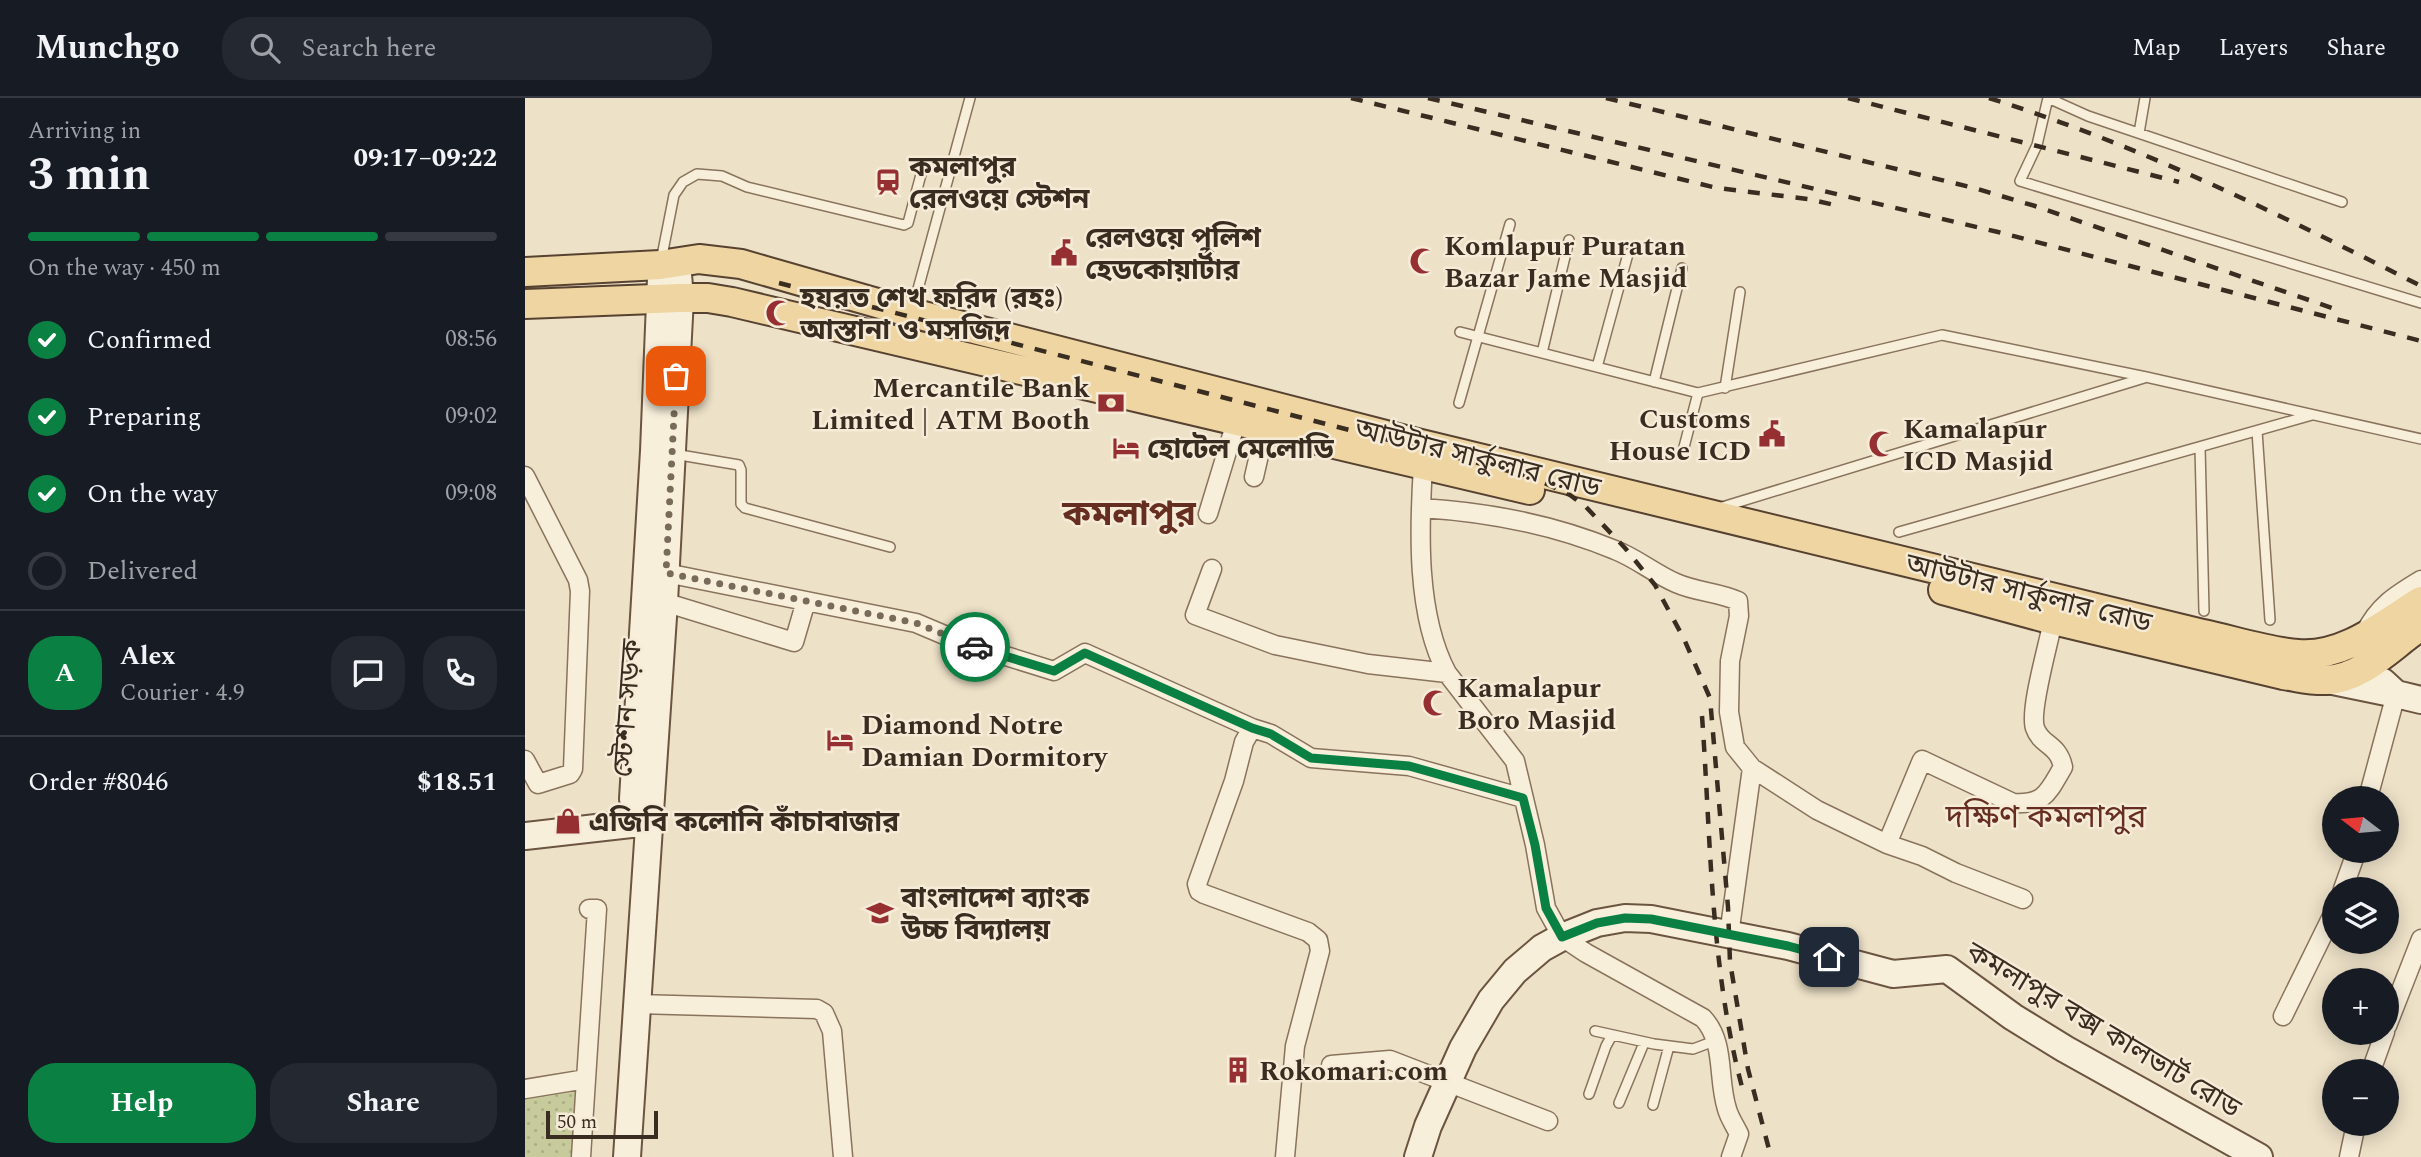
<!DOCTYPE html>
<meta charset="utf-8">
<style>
body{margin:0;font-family:Spectral,"Noto Sans Bengali",serif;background:#242831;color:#f1f3f6;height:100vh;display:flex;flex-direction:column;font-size:26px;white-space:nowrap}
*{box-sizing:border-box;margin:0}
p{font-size:23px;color:#9ea1a6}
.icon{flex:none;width:38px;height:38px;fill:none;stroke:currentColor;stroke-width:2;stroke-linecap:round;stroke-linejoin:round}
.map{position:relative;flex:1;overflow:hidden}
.details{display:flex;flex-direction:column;background:#171b24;width:525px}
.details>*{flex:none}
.needle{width:46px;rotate:286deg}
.controls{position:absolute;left:1797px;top:688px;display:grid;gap:14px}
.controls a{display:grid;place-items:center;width:77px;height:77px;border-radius:50%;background:#171b24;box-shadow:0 4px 18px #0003;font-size:35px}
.scale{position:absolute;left:21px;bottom:18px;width:112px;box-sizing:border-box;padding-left:7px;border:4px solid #392c20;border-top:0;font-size:19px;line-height:24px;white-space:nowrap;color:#392c20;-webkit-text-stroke:5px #f5ebd7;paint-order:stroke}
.pin{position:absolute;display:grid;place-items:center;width:60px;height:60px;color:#fff;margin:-30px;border-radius:14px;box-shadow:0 4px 10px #0006}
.courier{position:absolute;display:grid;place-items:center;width:70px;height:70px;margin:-35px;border:5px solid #0b8043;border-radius:50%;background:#fff;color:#222;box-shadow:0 2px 9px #0007}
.head em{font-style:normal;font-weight:700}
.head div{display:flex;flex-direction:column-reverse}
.head{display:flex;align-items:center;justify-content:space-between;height:119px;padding:0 28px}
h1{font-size:46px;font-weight:700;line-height:52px}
.bar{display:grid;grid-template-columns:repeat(4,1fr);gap:10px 7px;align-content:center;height:84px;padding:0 28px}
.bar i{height:9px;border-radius:5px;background:#363941}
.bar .selected{background:#0b8043}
.bar p{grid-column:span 4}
.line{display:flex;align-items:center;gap:18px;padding:0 28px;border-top:2px solid #363941}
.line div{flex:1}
.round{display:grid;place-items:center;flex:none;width:74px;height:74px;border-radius:28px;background:#242831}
ol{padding:0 28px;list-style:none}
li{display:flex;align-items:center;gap:21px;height:77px}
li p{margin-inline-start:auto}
li .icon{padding:7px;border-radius:50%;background:#0b8043;color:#fff;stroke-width:4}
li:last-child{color:#9ea1a6}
li i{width:38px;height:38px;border:4px solid #363941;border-radius:50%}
.primary-button{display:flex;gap:14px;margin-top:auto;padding:14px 28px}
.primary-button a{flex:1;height:80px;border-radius:28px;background:#0b8043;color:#fff;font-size:28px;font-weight:700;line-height:80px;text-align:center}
.primary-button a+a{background:#242831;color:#f1f3f6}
header{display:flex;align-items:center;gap:42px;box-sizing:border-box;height:98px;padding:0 35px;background:#171b24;border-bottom:2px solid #363941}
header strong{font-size:33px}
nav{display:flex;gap:38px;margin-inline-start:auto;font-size:24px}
.search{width:490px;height:63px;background:#242831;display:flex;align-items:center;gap:18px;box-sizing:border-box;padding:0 24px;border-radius:28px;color:#9ea1a6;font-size:26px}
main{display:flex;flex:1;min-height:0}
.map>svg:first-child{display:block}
.park{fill:url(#park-dots)}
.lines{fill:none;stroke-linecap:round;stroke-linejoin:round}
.lane-casing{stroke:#89735d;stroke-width:12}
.street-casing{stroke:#89735d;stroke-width:21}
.secondary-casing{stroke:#6b5440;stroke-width:30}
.primary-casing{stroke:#574231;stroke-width:32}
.lane{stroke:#f8efdb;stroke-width:9}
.street{stroke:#f8efdb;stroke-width:18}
.secondary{stroke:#f8efdb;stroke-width:26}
.primary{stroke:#eed5a1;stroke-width:28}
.rail{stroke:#392c20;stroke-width:4.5;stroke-dasharray:12 12;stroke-linecap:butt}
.done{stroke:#786b5a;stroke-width:7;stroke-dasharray:0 12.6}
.route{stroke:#0b8043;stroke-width:9}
.labels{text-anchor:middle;stroke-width:5;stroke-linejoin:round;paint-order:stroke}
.poi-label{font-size:28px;font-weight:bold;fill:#392c20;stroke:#f5ebd7;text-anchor:start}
.street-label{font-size:28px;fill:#392c20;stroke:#f5ebd7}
.quarter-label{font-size:32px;fill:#652e21;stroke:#f5ebd7}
.district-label{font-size:35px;font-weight:bold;fill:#652e21;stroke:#f5ebd7}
</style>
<header>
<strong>Munchgo</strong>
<div class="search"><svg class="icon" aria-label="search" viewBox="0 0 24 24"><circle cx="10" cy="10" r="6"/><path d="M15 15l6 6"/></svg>Search here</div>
<nav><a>Map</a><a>Layers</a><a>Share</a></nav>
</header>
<main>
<section class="details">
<div class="head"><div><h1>3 min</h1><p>Arriving in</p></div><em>09:17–09:22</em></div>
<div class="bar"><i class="selected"></i><i class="selected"></i><i class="selected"></i><i></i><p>On the way · 450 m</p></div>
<ol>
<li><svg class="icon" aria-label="check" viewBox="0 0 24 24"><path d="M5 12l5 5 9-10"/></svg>Confirmed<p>08:56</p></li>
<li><svg class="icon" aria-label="check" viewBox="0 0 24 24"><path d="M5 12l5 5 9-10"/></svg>Preparing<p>09:02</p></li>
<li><svg class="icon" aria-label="check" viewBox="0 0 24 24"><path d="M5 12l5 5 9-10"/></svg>On the way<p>09:08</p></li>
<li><i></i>Delivered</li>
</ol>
<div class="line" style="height:126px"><b class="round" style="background:#0b8043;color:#fff">A</b><div><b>Alex</b><p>Courier · 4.9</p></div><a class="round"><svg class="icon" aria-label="chat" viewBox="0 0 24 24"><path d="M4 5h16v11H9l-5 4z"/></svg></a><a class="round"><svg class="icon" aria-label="phone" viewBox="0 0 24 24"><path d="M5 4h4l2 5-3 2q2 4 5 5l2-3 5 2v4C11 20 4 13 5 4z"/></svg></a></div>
<div class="line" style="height:91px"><div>Order #8046</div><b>$18.51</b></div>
<div class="primary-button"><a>Help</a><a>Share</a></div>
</section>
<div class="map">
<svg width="1896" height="1059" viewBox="0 0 1896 1059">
<defs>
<pattern id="park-dots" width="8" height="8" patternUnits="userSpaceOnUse" patternTransform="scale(1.75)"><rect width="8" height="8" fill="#c7cb9b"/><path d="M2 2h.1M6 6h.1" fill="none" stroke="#acae85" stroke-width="1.8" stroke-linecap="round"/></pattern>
</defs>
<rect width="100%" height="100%" fill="#ede1c7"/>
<path class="park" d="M55,985L53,1059H0V999Z"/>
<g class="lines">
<g class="lane-casing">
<path id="lane" d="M1614,35L1620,0
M1817,104L1563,18L1523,0L1512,47L1495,83L1896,205
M136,163L149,97L158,84L172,76L197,78L222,89L379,127L383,125L398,69
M387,213L445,0
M935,234L1173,295L1417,237L1621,279L1896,341
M1017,255L1044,142
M1072,269L1103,156
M1129,284L1157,170
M1200,290L1215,194
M934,305L985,126
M1732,333L1745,522
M1675,349L1679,513
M1158,353L1173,295
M149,356L214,367L216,372V406L220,410L365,449
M1194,410L1619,280
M1374,434L1787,317
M1070,933L1129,946L1168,951L1192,942
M1064,996L1081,948L1086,939
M1094,1005L1119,945
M1128,1007L1144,948"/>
</g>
<g class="street-casing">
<path id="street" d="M898,368C894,432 891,517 922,575L990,663L1010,747L1021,810L1037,839L1061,855L1178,920C1201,945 1192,980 1202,1011C1204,1019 1210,1028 1214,1036L1206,1059
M0,378L53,482L55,493L48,671L45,676L13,686L0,662
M729,379L740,331
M896,410C963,414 1027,426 1090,452C1111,460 1130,476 1151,485C1171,494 1193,494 1213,503L1214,518L1205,563L1204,614L1210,649L1227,670L1292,712L1362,746L1397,758L1431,775L1498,801
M683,416L711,324
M687,471L670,517L750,547L843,566L922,575
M141,475L391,525L436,544L529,573L560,555L727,630
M139,504L269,544L281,503
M1840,535C1853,508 1871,497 1896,482
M1843,700L1871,596
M1362,746L1397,662L1488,705C1520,707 1523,694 1538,669C1533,645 1516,648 1510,630C1504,612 1524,545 1528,522
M1818,791L1832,752
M1204,837L1227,670
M112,906L292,911L299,915L307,933L318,1059
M1758,918L1810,812
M1862,928L1896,841
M806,967L865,962L1023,1023
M1846,973L1860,934
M0,991L61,981
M56,1059L72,811H64
M760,1059L770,948L795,853L793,842L783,834L679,796L674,793L672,786L709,683L719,644L727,630L746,636L786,660L884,668L998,700
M1824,1059L1831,1026"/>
</g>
<g class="secondary-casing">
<path id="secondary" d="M1803,582L1871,596
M1858,584L1871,596L1896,602
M108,701L129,353L136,180
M0,738L106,726H124
M102,1059L139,504L155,200L152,165
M893,1059L903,1028L938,950L966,902L990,873L1017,850L1037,839L1072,825L1100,820L1126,821L1263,848L1368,876L1422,871L1488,919L1540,951L1734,1059"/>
</g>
<g class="primary-casing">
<path id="primary" d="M0,174L135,167L174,161L216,166L387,215L892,345L1678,536C1707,542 1744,554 1773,556C1819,560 1860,525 1896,503
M0,206L155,200H183L207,204L1005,392
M1418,492L1528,522L1758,577C1773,579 1787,583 1802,582C1839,580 1867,547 1896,528"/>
</g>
<use href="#lane" class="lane"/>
<use href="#street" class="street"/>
<use href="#secondary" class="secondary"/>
<use href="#primary" class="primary"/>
<path class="rail" d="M826,0L1192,90L1283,101L1310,107
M903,0L1473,134L1896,243
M1081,0L1449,90L1510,108L1813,212
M1323,0L1654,84
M1464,0C1614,47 1756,117 1896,188
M254,185L1007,379L1045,397L1061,409L1100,450L1130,487L1159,541L1185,600L1203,809L1205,864L1223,971L1246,1059
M1177,618C1186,742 1185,868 1217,989"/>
</g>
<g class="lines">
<path class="done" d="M151,278L141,475L391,525L450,549"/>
<path class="route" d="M450,549L529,573L560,555L727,630L746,636L786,660L884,668L998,700L1010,747L1021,810L1037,839L1072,825L1100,820L1126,821L1263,848L1304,859"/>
</g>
<defs>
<g id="station-bare" transform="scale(2.1)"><path d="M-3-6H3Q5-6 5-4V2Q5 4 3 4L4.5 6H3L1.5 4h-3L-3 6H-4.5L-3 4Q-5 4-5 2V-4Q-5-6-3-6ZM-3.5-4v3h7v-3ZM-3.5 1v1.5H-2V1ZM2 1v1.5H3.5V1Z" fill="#962f32" stroke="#f5ebd7" stroke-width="2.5" paint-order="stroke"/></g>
<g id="civic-bare" transform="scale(2.1)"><path d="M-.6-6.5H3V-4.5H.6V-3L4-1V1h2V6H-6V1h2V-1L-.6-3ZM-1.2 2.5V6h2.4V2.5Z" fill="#962f32" stroke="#f5ebd7" stroke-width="2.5" paint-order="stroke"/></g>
<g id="mosque-bare" transform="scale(2.1)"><path d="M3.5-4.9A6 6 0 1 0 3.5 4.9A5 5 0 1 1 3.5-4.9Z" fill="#962f32" stroke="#f5ebd7" stroke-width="2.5" paint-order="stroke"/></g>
<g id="bank-bare" transform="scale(2.1)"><path d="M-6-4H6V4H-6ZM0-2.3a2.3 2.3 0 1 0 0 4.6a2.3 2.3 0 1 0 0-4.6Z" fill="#962f32" stroke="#f5ebd7" stroke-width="2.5" paint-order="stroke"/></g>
<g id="hotel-bare" transform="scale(2.1)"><path d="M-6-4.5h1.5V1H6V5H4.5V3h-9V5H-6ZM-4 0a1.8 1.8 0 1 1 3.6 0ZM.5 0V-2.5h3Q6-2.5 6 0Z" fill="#962f32" stroke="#f5ebd7" stroke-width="2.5" paint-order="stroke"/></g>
<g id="shop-bare" transform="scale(2.1)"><path d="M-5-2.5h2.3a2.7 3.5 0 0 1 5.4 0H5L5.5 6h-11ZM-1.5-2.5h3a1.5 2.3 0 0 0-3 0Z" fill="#962f32" stroke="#f5ebd7" stroke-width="2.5" paint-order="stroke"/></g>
<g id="school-bare" transform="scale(2.1)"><path d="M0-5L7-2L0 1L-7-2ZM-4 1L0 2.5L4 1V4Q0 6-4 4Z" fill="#962f32" stroke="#f5ebd7" stroke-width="2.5" paint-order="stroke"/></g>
<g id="building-bare" transform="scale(2.1)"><path d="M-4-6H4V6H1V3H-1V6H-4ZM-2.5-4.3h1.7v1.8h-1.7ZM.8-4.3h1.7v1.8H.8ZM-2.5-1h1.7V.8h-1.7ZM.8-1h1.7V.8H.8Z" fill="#962f32" stroke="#f5ebd7" stroke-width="2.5" paint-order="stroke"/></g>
</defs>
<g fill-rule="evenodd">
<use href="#station-bare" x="363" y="84"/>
<use href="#civic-bare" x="539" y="155"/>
<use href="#mosque-bare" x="898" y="163"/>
<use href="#mosque-bare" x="254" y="215"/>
<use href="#bank-bare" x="586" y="305"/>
<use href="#civic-bare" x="1247" y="336"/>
<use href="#mosque-bare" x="1357" y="346"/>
<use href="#hotel-bare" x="601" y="350"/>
<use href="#mosque-bare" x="911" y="605"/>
<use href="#hotel-bare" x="315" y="642"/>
<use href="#shop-bare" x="43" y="723"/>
<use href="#school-bare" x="355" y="815"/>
<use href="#building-bare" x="713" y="972"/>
</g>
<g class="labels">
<g class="poi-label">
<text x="384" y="78">কমলাপুর<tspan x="384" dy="32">রেলওয়ে স্টেশন</tspan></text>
<text x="560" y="149">রেলওয়ে পুলিশ<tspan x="560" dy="32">হেডকোয়ার্টার</tspan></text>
<text x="919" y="157">Komlapur Puratan<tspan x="919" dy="32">Bazar Jame Masjid</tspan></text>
<text x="275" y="209">হযরত শেখ ফরিদ (রহঃ)<tspan x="275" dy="32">আস্তানা ও মসজিদ</tspan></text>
<text x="565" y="299" text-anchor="end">Mercantile Bank<tspan x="565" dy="32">Limited | ATM Booth</tspan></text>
<text x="1226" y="330" text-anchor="end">Customs<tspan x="1226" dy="32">House ICD</tspan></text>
<text x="1378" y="340">Kamalapur<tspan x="1378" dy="32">ICD Masjid</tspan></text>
<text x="622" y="360">হোটেল মেলোডি</text>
<text x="932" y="599">Kamalapur<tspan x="932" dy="32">Boro Masjid</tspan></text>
<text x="336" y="636">Diamond Notre<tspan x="336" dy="32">Damian Dormitory</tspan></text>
<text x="64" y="733">এজিবি কলোনি কাঁচাবাজার</text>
<text x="376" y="809">বাংলাদেশ ব্যাংক<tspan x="376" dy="32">উচ্চ বিদ্যালয়</tspan></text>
<text x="734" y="982">Rokomari.com</text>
</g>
<g class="street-label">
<text transform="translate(953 359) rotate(14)" y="10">আউটার সার্কুলার রোড</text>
<text transform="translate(1504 494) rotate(14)" y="10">আউটার সার্কুলার রোড</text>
<text transform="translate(101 610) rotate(-86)" y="10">স্টেশন সড়ক</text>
<text transform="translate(1579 931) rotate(31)" y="10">কমলাপুর বক্স কালভার্ট রোড</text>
</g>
<g class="quarter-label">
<text x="1521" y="729">দক্ষিণ কমলাপুর</text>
</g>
<g class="district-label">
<text x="604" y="427">কমলাপুর</text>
</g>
</g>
</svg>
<div class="controls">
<a><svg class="needle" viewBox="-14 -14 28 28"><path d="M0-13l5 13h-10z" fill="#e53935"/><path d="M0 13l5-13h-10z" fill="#9ea1a6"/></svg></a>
<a><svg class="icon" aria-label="layers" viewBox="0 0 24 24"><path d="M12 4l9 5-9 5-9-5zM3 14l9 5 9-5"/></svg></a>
<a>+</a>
<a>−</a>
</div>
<div class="scale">50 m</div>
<div class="pin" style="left:151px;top:278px;background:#ea580c"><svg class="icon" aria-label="bag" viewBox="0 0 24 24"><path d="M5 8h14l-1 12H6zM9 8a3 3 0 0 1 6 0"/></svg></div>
<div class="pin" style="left:1304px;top:859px;background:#1f2937"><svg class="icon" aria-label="home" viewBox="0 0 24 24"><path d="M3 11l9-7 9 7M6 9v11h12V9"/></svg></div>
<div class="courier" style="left:450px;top:549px"><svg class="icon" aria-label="car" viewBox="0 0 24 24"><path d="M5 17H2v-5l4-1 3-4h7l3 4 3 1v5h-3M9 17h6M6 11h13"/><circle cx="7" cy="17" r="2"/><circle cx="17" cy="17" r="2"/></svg></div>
</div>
</main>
